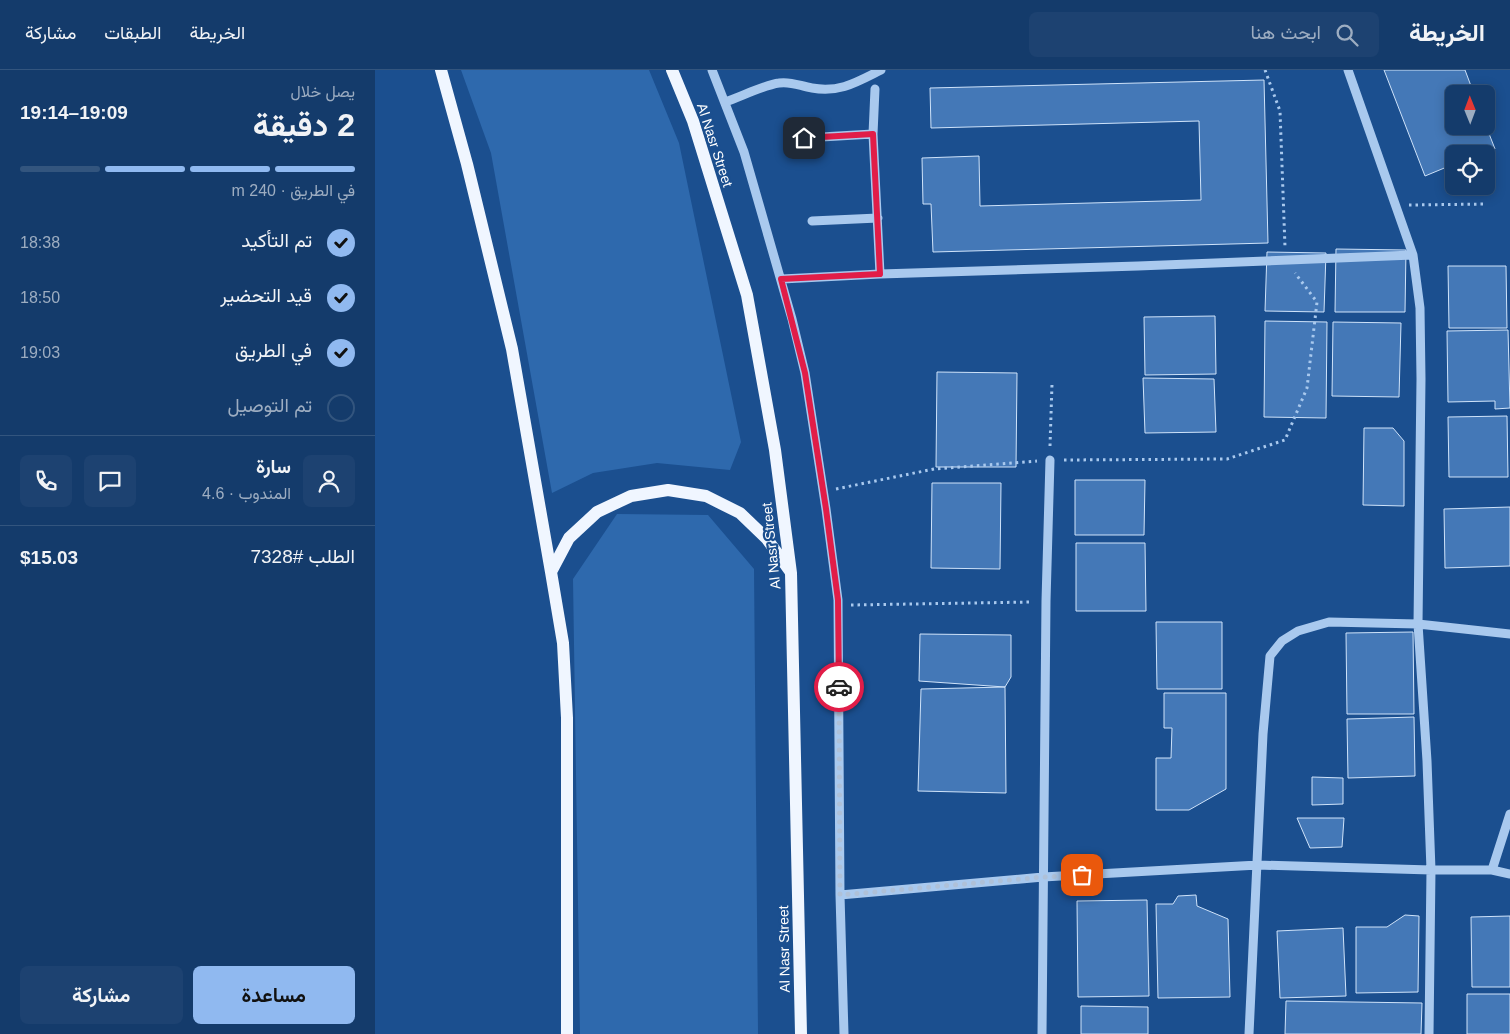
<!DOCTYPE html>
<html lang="ar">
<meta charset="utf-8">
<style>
body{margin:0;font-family:Arial,Vazirmatn,sans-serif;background:#1d4271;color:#f1f3f6;direction:rtl;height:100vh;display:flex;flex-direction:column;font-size:19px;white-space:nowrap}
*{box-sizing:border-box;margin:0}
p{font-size:16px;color:#9dadc1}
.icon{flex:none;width:28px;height:28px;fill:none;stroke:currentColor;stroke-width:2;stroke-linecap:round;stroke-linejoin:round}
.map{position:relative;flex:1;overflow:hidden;direction:ltr}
.sheet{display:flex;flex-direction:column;background:#143b6b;width:375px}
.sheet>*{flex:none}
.needle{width:32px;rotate:359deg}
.buttons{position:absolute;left:1070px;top:15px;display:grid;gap:10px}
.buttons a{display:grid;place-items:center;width:50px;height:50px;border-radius:8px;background:#143b6b;box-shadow:0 2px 12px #0003,0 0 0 1px #33557e;font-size:25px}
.pin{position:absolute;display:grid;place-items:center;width:42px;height:42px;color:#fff;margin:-21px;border-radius:10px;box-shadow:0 2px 8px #0006}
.courier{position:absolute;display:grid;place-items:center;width:50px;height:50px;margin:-25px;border:4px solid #e11d48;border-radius:50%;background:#fff;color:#222;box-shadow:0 1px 6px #0007}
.headline em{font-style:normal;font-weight:700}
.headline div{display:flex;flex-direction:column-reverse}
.headline{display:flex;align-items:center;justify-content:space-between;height:85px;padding:0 20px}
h1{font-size:32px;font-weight:700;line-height:38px}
.bar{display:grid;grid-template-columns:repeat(4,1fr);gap:8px 5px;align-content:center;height:60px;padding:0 20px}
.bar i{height:6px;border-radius:4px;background:#33557e}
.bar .active{background:#90b9f0}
.bar p{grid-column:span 4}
.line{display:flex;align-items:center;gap:12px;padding:0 20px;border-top:1px solid #33557e}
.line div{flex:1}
.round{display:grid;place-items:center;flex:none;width:52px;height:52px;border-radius:8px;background:#1d4271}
ol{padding:0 20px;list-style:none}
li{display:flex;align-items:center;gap:15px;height:55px}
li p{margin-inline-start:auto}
li .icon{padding:5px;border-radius:50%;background:#90b9f0;color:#111;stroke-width:4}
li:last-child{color:#9dadc1}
li i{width:28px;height:28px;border:2px solid #33557e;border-radius:50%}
.cta{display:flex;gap:10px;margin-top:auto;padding:10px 20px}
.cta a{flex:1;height:58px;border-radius:8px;background:#90b9f0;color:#111;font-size:20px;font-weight:700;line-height:58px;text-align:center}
.cta a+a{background:#1d4271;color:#f1f3f6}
header{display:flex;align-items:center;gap:30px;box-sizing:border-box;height:70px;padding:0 25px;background:#143b6b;border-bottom:1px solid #33557e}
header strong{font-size:24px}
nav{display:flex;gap:28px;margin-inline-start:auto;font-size:18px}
.search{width:350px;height:45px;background:#1d4271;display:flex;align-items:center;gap:12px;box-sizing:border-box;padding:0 18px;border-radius:8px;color:#9dadc1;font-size:19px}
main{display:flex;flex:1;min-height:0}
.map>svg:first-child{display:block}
.green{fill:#2e69ad}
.building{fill:#4478b7;stroke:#cfe3fa}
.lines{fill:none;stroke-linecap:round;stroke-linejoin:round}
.path{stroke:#a9c9ee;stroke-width:3;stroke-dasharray:2.5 4;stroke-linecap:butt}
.minor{stroke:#a9c9ee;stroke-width:9}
.major{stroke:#f0f6ff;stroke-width:12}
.done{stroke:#afc1d8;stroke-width:5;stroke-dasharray:0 9}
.route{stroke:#e11d48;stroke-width:6}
.labels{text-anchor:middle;stroke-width:4.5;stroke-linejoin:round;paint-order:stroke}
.street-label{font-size:14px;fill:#fff;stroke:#1b4f8f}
</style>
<header>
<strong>الخريطة</strong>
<div class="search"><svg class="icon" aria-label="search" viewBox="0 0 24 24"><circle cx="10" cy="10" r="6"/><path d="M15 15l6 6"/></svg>ابحث هنا</div>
<nav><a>الخريطة</a><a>الطبقات</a><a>مشاركة</a></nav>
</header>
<main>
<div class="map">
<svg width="1135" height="964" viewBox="0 0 1135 964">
<rect width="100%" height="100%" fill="#1b4f8f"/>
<path class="green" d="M86,0H274L304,73L366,372L355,400L282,393L218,403L177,423L116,83Z
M242,444L333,445L379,499L383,964H205L198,509Z"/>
<path class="building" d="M1009,0H1090L1099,24H1079V56H1111L1120,79L1107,84H1079V94L1050,106Z
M889,10L893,173L558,182L556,134H548L547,88L604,86L605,136L826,130L824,51L556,58L555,18Z
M961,179L1031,180L1030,242H960Z
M892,182L951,183L949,242L890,241Z
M1073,196H1131L1132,258H1074Z
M840,246L841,304L770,305L769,247Z
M890,251L952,252L951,348L889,347Z
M958,252L1026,253L1024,327L957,326Z
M1133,260L1135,338L1120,339V331L1073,332L1072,261Z
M562,302L642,303L641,397H561Z
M768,308L839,309L841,362L770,363Z
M1132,346L1133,407H1074L1073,347Z
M989,358H1018L1029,371V436L988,435Z
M700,410H770L769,465H700Z
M557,413H626L625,499L556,498Z
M1135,437V496L1070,498L1069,439Z
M701,473H770L771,541H701Z
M781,552H847V619H782Z
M1038,562L1039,644H972L971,563Z
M545,564L636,565V607L630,617L544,611Z
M630,617L631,723L543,721L546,619Z
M789,623H851V719L814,740H781V688H796L797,658H789Z
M1039,647L1040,706L973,708L972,649Z
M937,707L968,708V734L937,735Z
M922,748H969L967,777L935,778Z
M821,825L822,836L853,849L855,927L783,928L781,834H798L803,826Z
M772,830L774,926L703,927L702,831Z
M1030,845L1044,846L1043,922L981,923V857H1012Z
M1135,846V917H1097L1096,847Z
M968,858L971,926L905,928L902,861Z
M1092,924H1135V964H1092Z
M911,931L1047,933L1046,964H910Z
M706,936L773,937V964H706Z"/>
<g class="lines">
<path class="path" d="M890,0L905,41L910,177
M1034,135L1112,134
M675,376L677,314
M689,390L852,389L910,370L932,318L942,232L920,203
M461,419L559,399L662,391
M476,535L657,532"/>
<path class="minor" d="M337,0L369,82L417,249L430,303L451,439L463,530L465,825L469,964
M973,0L1038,185L1045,238L1046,309L1043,554L1052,691L1056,800L1054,964
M500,19L498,64L505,204
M350,32C365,27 389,15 404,13C416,11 425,16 437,18C465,23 482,12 506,0
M429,68L498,64
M437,151L503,148
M407,209L505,204L763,196L1038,185
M1117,800L1135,744
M465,825L668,807L883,795L1056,800H1117L1135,804
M667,964L671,531L675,390
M874,964L888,664L895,586L907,571L923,561L954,552L1043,554L1135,564"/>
<path class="major" d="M66,0L92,94L137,279L176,502L188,573L192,648V964
M297,0L318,51L372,225L400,380L416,503L426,964
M176,502L194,468L222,442L256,426L293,420L331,426L365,443L392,469L415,501"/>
</g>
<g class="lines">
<path class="done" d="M464,617L465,825L668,807L707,805"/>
<path class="route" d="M429,68L498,64L505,204L406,209L430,303L451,439L463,530L464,617"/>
</g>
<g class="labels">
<g class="street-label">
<text transform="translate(340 75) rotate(72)" y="5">Al Nasr Street</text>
<text transform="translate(396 476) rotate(-96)" y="5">Al Nasr Street</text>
<text transform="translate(409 879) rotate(-91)" y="5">Al Nasr Street</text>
</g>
</g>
</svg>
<div class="buttons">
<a><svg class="needle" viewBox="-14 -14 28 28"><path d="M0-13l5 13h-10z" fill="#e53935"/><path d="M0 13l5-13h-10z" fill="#9dadc1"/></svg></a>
<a><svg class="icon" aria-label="locate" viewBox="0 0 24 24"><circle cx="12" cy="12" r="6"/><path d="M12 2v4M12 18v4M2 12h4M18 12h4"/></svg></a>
</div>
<div class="pin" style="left:707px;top:805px;background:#ea580c"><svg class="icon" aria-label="bag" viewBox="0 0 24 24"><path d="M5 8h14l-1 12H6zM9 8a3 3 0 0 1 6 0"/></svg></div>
<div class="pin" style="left:429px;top:68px;background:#1f2937"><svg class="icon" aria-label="home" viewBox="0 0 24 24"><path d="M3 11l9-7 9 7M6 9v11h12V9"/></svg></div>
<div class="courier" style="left:464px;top:617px"><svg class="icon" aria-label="car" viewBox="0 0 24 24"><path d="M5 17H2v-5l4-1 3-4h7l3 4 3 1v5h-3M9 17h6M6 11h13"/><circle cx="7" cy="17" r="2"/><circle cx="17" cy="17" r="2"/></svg></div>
</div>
<section class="sheet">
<div class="headline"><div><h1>2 دقيقة</h1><p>يصل خلال</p></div><em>19:09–19:14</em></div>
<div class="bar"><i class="active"></i><i class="active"></i><i class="active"></i><i></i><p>في الطريق · 240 m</p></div>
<ol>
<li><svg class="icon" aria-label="check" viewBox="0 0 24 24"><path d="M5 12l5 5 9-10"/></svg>تم التأكيد<p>18:38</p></li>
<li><svg class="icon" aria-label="check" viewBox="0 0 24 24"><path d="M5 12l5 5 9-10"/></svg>قيد التحضير<p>18:50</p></li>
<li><svg class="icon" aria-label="check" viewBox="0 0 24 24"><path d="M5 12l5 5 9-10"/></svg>في الطريق<p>19:03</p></li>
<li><i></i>تم التوصيل</li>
</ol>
<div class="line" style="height:90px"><a class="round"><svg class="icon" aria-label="person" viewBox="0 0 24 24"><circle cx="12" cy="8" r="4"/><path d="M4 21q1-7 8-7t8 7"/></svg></a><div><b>سارة</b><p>المندوب · 4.6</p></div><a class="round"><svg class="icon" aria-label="chat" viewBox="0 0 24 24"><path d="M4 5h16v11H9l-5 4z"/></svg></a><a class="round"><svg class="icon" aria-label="phone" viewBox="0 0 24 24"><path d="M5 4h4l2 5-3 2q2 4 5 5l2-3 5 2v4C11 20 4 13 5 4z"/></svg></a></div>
<div class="line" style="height:65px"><div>الطلب #7328</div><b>$15.03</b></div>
<div class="cta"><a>مساعدة</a><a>مشاركة</a></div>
</section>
</main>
